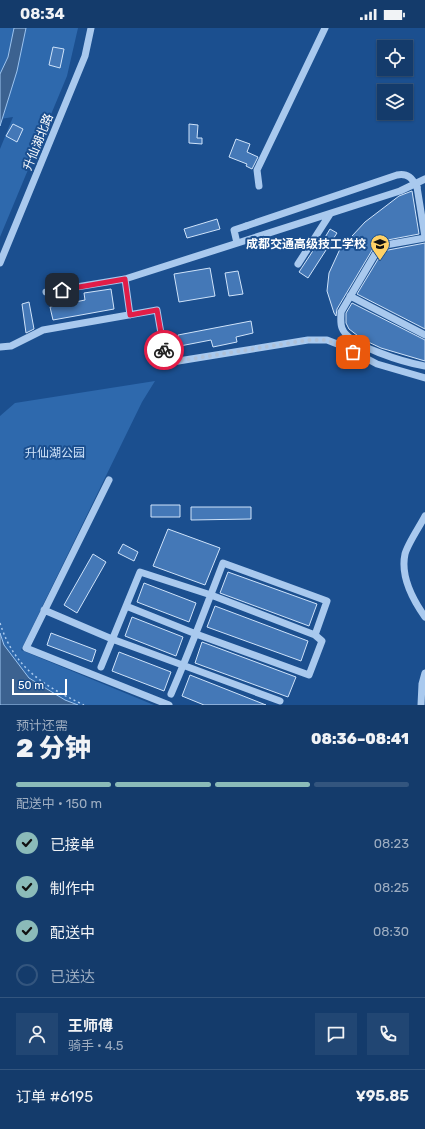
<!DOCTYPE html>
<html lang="zh">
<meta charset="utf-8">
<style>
body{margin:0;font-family:Rubik,"Noto Sans SC",sans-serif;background:#214673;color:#f1f3f6;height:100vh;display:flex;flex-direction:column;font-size:15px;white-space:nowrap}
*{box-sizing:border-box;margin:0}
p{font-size:13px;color:#9dadc1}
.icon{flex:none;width:22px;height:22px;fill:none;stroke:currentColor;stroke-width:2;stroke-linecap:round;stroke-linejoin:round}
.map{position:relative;height:677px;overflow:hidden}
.panel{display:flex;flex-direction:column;background:#143b6b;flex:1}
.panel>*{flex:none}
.fabs{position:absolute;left:377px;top:12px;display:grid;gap:8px}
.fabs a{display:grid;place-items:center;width:36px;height:36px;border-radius:0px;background:#143b6b;box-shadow:0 1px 3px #0004,0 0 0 1px #33557e;font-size:20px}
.scale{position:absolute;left:12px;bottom:10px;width:55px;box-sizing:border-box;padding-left:4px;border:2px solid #fff;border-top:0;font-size:11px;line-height:14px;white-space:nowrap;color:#fff;-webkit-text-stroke:3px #1b4f8f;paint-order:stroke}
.pin{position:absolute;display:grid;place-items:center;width:34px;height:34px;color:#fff;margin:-17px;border-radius:8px;box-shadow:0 2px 6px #0006}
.courier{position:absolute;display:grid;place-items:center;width:40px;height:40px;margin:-20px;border:3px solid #e11d48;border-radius:50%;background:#fff;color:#222;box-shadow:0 1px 5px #0007}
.summary em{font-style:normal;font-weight:800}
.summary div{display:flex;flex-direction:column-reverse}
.summary{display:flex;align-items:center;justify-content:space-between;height:68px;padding:0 16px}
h1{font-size:26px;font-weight:800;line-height:30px}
.bar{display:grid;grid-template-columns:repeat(4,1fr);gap:6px 4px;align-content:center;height:48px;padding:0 16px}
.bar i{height:5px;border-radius:3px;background:#33557e}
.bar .on{background:#8bbbb9}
.bar p{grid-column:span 4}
.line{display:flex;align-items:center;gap:10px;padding:0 16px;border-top:1px solid #33557e}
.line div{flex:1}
.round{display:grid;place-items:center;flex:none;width:42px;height:42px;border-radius:0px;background:#214673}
ol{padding:0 16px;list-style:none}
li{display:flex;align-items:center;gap:12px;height:44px}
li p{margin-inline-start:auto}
li .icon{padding:4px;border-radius:50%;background:#8bbbb9;color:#111;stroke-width:4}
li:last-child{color:#9dadc1}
li i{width:22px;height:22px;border:2px solid #33557e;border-radius:50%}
.status{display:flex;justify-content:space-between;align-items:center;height:28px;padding:0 20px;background:#143b6b;direction:ltr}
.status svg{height:11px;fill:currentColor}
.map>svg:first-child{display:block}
.green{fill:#2e69ad}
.water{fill:#3c6290;stroke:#9cc4f0}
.building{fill:#4478b7;stroke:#cfe3fa}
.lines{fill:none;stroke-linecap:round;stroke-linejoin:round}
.path{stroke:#a9c9ee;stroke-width:1.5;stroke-dasharray:2 3;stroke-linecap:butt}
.minor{stroke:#a9c9ee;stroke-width:7}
.minor-bridge{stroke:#a9c9ee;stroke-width:7}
.done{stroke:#afc1d8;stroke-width:4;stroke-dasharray:0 7.2}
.route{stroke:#e11d48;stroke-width:5}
.labels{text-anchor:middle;stroke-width:4;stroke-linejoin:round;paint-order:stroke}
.street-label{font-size:12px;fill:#fff;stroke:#1b4f8f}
.poi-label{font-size:12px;font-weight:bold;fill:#fff;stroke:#1b4f8f;text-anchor:end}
.park-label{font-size:12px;fill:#cfe3fa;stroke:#1b4f8f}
</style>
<div class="status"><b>08:34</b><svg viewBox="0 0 49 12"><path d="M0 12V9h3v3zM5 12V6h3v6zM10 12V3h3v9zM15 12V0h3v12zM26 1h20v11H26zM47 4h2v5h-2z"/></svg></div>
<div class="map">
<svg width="425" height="677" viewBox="0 0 425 677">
<rect width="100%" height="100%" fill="#1b4f8f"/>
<path class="green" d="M0,0H78L67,48L0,209V121L13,89L0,91Z
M155,353L142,374L21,622L154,677H0V388L15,375Z"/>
<path class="water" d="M14,0H26L17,43L0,98V46L8,29Z
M0,605L4,617L29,650L65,672L78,677H0Z"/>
<path class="building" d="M53,19L64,21L60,40L49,37Z
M13,96L23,101L17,114L6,108Z
M189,96L198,97L197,110H202V116L189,115Z
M236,111L250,116L247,124L258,129L252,141L246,138L247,136L229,129Z
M412,163L419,206L377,214L337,281L336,288L334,285L327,263L329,245L340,221L365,194L399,168Z
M217,191L220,201L187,210L184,201Z
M330,201L337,205L308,250L299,244L322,209L324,211Z
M425,215V301L357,266L383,223Z
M210,240L215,268L179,274L174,246Z
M238,243L243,266L229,268L225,245Z
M111,261L114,281L53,292L50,279L85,272L84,265Z
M29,274L34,301L26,305L22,276Z
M352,275L425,312V333L381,320L362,311L349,301L346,295V285Z
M251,293L253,305L236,309L237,314L213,319L211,312L180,318L178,307Z
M151,477H180V489H151Z
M191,479H251V491L191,492Z
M168,501L220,520L205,557L153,538Z
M123,516L138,524L134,533L118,525Z
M93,526L106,534L77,585L64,577Z
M228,544L317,576L309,598L220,565Z
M144,555L196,575L189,594L137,574Z
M215,578L308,613L301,633L207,599Z
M132,589L183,609L176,628L125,608Z
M51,605L96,622L92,634L47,617Z
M202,614L296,649L288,669L195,635Z
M119,624L171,644L164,663L112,643Z
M190,647L266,677H204L182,668Z"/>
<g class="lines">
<path class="path" d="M0,595C14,640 44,658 84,677"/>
<path class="minor" d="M259,158L257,142L325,0
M417,159L425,209
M425,210L380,218L341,284C341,289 340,295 342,300C348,318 407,335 425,338
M237,215L234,202L246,198
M0,235L85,28L91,0
M298,236L330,186
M125,251L130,287
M46,264L125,251L400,163L425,151
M350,268L425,307
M0,319L11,318L43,302L157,282L166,335L308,312H327L345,319L377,336L425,350
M109,452L26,620L169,677
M425,488C420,498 408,515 405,526C400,549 413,572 425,589
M126,578L196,606L309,647L322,613L315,607
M44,582L112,611L280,673
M101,639L140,544L211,567L315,607L327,573L223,535C206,579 190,623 171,666
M421,677L422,656L425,645"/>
<path class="minor-bridge" d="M246,198L397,147C408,145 412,150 417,159"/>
</g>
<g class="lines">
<path class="done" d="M164,322L166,335L308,312H327L353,324"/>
<path class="route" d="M62,262L125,251L130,287L157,282L164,322"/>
</g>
<defs>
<g id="school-pin" transform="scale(1)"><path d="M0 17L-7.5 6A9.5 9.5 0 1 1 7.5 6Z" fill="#ffd166" stroke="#1b4f8f"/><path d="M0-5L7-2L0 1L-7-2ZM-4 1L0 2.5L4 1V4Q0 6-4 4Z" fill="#111"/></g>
</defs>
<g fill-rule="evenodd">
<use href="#school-pin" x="380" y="216"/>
</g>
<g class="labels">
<g class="street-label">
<text transform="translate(38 114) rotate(-68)" y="4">升仙湖北路</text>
</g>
<g class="poi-label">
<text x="366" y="220">成都交通高级技工学校</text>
</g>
<g class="park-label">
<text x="55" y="429">升仙湖公园</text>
</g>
</g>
</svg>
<div class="fabs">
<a><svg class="icon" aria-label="locate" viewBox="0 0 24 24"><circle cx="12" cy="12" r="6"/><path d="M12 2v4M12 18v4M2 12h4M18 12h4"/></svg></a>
<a><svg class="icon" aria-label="layers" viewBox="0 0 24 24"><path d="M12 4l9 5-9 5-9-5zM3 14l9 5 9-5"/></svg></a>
</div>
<div class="scale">50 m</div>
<div class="pin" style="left:353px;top:324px;background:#ea580c"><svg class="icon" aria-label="bag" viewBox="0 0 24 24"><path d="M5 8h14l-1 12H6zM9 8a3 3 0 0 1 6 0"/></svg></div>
<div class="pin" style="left:62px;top:262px;background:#1f2937"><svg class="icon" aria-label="home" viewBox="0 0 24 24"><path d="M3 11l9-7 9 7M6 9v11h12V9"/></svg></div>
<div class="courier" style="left:164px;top:322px"><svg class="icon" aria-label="bike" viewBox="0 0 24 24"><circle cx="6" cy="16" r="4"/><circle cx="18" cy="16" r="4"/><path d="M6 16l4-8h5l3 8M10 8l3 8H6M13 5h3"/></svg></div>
</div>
<section class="panel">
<div class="summary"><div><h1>2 分钟</h1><p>预计还需</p></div><em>08:36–08:41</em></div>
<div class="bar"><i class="on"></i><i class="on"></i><i class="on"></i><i></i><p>配送中 · 150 m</p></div>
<ol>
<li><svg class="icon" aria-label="check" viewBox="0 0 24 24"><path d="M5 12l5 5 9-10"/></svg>已接单<p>08:23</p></li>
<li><svg class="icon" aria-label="check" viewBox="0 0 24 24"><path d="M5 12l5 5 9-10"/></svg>制作中<p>08:25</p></li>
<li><svg class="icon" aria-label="check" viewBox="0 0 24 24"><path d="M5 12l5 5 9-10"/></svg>配送中<p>08:30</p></li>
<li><i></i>已送达</li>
</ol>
<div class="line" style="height:72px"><a class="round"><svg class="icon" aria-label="person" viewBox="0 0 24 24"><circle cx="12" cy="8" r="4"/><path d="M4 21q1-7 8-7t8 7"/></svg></a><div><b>王师傅</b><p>骑手 · 4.5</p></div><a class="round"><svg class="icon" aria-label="chat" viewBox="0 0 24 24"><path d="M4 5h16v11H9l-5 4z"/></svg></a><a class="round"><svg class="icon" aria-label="phone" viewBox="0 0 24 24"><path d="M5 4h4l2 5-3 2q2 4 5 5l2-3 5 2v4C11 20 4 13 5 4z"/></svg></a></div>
<div class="line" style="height:52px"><div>订单 #6195</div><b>¥95.85</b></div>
</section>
